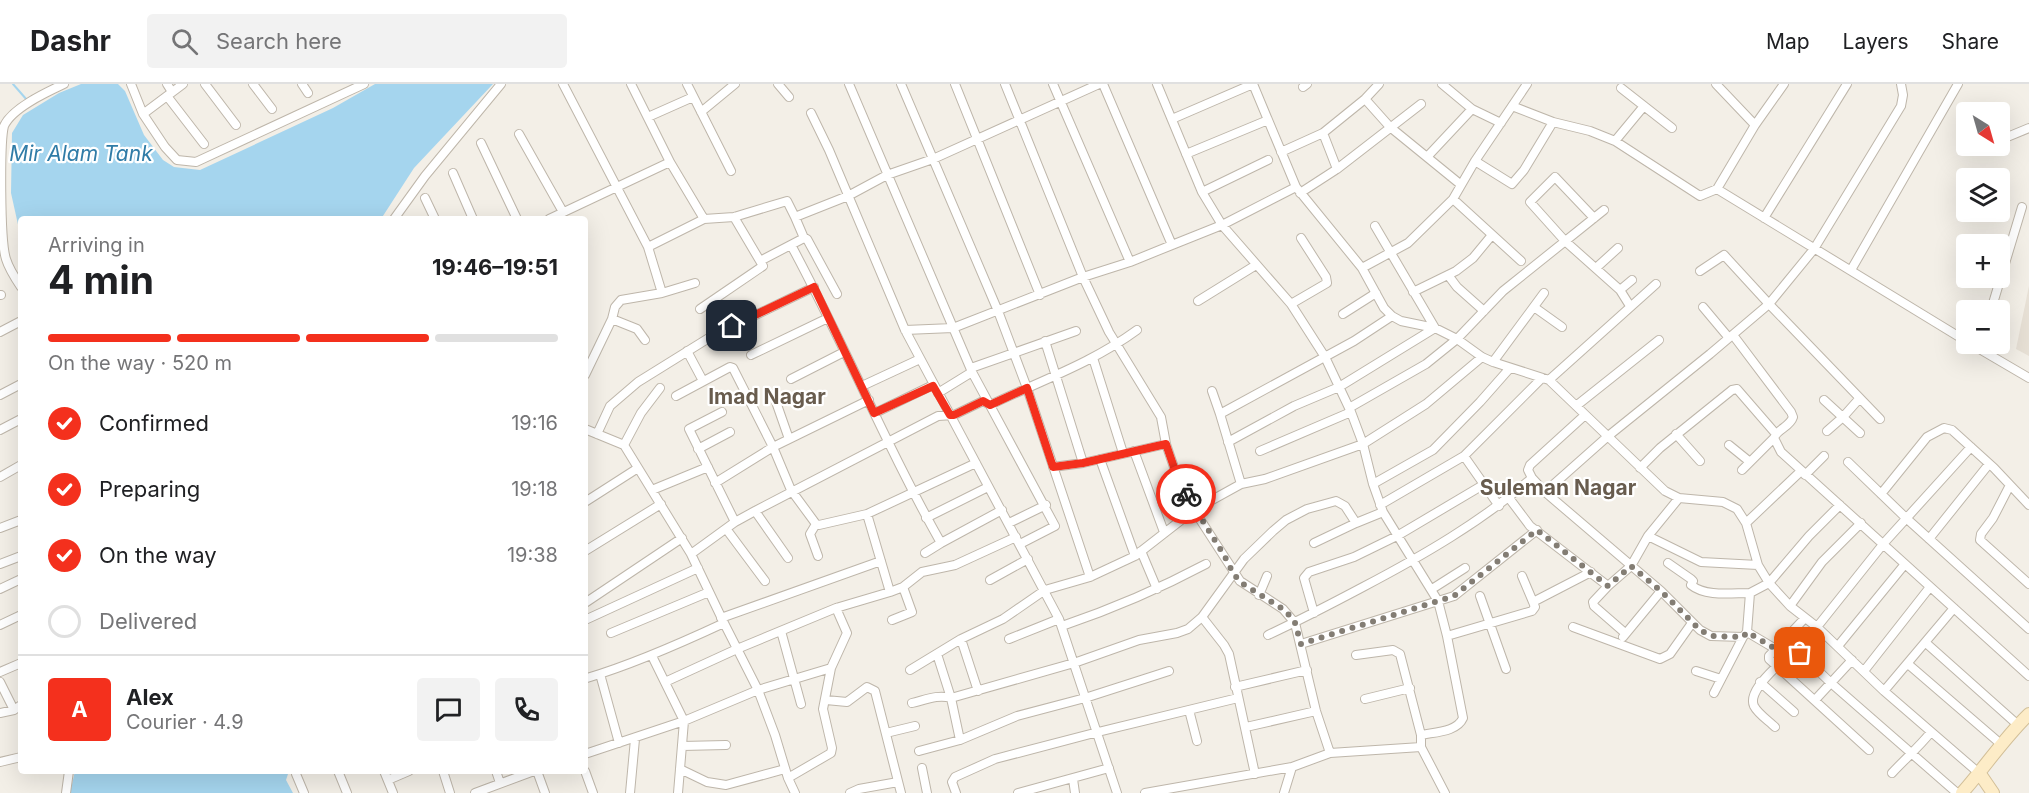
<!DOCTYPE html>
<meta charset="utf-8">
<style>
body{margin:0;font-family:Inter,sans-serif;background:#f2f2f2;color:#202124;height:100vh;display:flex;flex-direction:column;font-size:22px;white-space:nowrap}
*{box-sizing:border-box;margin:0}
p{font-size:20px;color:#757577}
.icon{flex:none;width:33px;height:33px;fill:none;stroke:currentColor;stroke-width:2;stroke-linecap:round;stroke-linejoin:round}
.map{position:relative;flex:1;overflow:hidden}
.side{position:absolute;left:18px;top:132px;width:570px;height:558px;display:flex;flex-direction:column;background:#fff;border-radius:6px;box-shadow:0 6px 24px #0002}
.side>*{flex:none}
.needle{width:39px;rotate:143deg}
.buttons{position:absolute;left:1956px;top:18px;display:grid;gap:12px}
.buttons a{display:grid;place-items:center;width:54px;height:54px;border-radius:6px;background:#fff;box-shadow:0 6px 24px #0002;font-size:30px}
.pin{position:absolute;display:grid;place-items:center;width:51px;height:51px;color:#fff;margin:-26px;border-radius:12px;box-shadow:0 3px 9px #0006}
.courier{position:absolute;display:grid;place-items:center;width:60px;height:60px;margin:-30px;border:4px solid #f4301d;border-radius:50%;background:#fff;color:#222;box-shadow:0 2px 8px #0007}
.summary em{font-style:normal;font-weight:700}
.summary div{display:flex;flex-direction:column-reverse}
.summary{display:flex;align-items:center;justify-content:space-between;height:102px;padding:0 30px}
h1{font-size:39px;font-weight:700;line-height:45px}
.bar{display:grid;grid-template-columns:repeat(4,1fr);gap:9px 6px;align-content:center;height:72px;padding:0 30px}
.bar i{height:8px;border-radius:4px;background:#e0e0e0}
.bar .on{background:#f4301d}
.bar p{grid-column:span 4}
.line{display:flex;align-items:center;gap:15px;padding:0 30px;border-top:2px solid #e0e0e0}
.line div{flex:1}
.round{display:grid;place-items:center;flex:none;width:63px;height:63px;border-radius:6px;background:#f2f2f2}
ol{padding:0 30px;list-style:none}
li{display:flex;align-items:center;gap:18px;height:66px}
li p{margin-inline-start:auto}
li .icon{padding:6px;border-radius:50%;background:#f4301d;color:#fff;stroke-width:4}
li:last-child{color:#757577}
li i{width:33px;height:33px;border:3px solid #e0e0e0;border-radius:50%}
header{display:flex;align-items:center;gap:36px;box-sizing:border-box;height:84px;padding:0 30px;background:#fff;border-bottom:2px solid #e0e0e0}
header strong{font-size:28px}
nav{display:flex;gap:33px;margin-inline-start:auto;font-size:21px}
.search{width:420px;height:54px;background:#f2f2f2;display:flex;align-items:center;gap:15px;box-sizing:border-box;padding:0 21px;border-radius:6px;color:#757577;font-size:22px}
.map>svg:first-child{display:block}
.residential{fill:#e7e0d5}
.water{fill:#a5d5ee}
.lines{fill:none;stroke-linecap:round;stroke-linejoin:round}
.stream{stroke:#a5d5ee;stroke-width:2}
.street-casing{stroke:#beb6aa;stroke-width:10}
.secondary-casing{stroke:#d2bf98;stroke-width:14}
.street{stroke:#fff;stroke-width:8}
.secondary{stroke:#fdecc7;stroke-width:12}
.done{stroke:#837d74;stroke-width:6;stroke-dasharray:0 10.8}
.route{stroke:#f4301d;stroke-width:8}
.labels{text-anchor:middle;stroke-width:4.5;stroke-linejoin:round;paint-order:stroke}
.water-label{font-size:21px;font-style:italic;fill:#307ca7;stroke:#fff}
.neighbourhood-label{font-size:21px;font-weight:bold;fill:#685c4e;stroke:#fff}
</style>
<header>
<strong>Dashr</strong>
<div class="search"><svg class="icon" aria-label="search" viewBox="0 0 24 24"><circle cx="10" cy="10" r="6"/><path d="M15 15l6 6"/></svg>Search here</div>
<nav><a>Map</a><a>Layers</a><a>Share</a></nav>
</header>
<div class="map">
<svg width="2029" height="709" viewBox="0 0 2029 709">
<rect width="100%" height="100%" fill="#f3efe7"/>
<path class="residential" d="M2029,202V272L2016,265Z"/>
<path class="water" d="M81,0H118L125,7L144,51L163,76L174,83L200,86L333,24L375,0H493L414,84L381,135H21V154L11,109L12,49L23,31L59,9Z
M75,687H289L286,696L293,709H70Z"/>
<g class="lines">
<path class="stream" d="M13,0L27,16"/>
<g class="street-casing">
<path id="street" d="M131,0L143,30L165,63L177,76L196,78L364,0
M167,0L172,8
M205,0L236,41
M253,0L272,25
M302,0L308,9
M563,0L648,163L662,209
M631,0L670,78
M687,0L731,87
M778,0L789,13
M849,0L972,288L1055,442L1020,460
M901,0L998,227L1027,304L1090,493
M955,0L1040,211
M1005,0L1083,193L1109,248L1161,333L1166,360L1178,395L1194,426L1240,497L1283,525L1295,539L1316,627L1330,669
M1053,0L1130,178
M1103,0L1172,161
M1157,0L1202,108L1222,141L1291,220L1325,273L1351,328L1363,360L1373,400L1383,428L1438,517L1447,552L1463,634C1457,648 1435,648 1421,651
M1253,0L1296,103L1362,184L1384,224L1392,232L1401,237L1435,244L1457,255L1482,273L1493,278L1549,296L1665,407L1679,414L1723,418L1737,425L1746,439L1758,481L1769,499L1790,522L1817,543L1884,607L1980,690
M1442,0L1472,25L1501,39
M1716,0L1755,41
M1303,3L1307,0
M1621,4L1672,44
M167,12L204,60
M1365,15L1390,43L1460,100
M1512,22L1553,38L1590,47L1615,57L1700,112L1717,105L1966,257
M701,28L735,0
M811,29L829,66L905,246L1059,535L1117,709
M143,30L183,0
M648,33L693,13
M1172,35L1253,0
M519,50L563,128
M2000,56L2029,44
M1615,57L1644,22
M481,59L517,135
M1281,68L1323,49L1365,15L1379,0
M1186,70L1268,36
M1427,73L1472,25
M1475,77L1512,100L1524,86L1553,38
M1337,85L1421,20
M453,89L473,135
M1717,105L1755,41L1784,0
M1202,108L1268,76
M1300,109L1337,85L1323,49
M425,114L435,135
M1453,115L1521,177
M1594,134L1555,93L1530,118L1565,157L1620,206L1630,222
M1764,134L1847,0
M394,135L425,92L501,0
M549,135L670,78L704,135L734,133L787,117L795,133L848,112L887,91L933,75L1099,0
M804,154L807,155L837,210
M791,161C844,259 886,362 941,459L1002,426
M648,163L704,135
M760,177L804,154L795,133
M1362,184L1408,159L1453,115L1475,77L1527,0
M1596,184L1618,164
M1851,186L1958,0
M1700,187L1724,171L1769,220L1880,335
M1448,191L1457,203L1484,227
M21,203C15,194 9,185 6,175C0,157 0,57 4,42C12,24 47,8 64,0
M1620,206L1632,196
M1413,208L1456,187L1473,174L1492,151
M0,211H1
M1198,217L1256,181
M1291,220L1327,199L1326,193L1301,154
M1534,223L1562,243
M1703,223L1729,254
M700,225L763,182L734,133
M1991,226L2022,123
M1343,230L1376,209
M612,235L637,245L645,256
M905,246L953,244L1083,193L1130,178L1172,161L1222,141L1296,103
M0,248L21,237
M1733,251L1791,328L1793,333C1790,343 1777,345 1774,354L1781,368L2029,592
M1045,257L1083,379
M1971,260L2029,294
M687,267L703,297
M751,271L828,234
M1093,274L1123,369
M1493,278L1544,209
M971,284L1076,247
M585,291L612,235L615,223L621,216L662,209L695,199
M791,295L844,268
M1549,296L1656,200
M862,302L920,275
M1212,307L1220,330
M938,309L972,288
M0,311L21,300
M676,312L730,283L733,284L773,363L791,406L816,440L819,441L867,430L976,379
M775,315L789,355
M1824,316L1860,349
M1576,322L1659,256
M1349,324L1426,280L1457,255L1503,207L1604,126
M722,328L689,345L735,438
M875,329L933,301
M1585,331L1530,381L1528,386L1532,394L1545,408L1661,507L1700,546L1711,552L1743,553L1747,548L1774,564
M585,345L624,361L691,470L724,539L758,606L775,651L788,694L795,709
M0,346L21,335
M1827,347L1843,333L1859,315
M597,350L610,322L638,298L712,252L814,203
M1676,350L1700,377
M1228,358L1294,322L1339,303L1435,244L1375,142
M624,361L641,329L660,304
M1729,361L1750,378
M698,365L730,348
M1134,367L1164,448
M1260,367L1351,328
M1464,372L1499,422
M1100,375L1135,472
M1848,378L1906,434L2029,545
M1053,383L1083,379L1166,360
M1640,384L1660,364L1732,306L1737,305L1776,350
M1742,386L1774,354
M1805,391L1824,372
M0,393L21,381
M715,399L773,363L869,316
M1241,400L1220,330L1354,257L1392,232
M1373,400L1433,366L1480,318L1510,284
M2010,401L1993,434L1981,450L1980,456L2029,500
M652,406L708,383
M1545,408L1607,353L1710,270L1769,220L1814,165L1901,22L1903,11L1901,0
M1881,410L1927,353L1944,344L1952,346L1994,384L2029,421
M1509,414L1530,442L1608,502
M585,418L638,384
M1380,421L1464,372L1542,294
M755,427L788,474
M867,430L890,508
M926,434L988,403
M1009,439L1046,421
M1746,439L1801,387
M816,440L810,450L818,472
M0,444L21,436
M727,446L765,497
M1648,452L1701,478L1758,481
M1929,455L1989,380
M1314,459L1356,439L1383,428
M585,467L661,420
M1141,467L1157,505
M925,469L941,459
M691,470L735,438L755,427L938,332L954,331L983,317L990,321C1040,297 1092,279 1137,246
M1668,479L1691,495L1693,497L1691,501C1706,513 1731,509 1750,509
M0,480L21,472
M1522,492L1533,518
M990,496L1028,475
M0,505L21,495
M1432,505L1465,484
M1259,511L1267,492
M1480,512L1506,585
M585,519L682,454
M1790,522L1822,478L1861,439
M1314,529L1304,494L1309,488L1354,473L1397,452L1483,401
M1202,533L1224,561L1229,570L1255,690
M721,534L881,477
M1805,534L1769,572V575L1869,666
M585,536L698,484
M892,536L912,528L903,503
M0,541L21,531
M1062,542C1112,525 1159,505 1206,480
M1573,543L1660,575L1670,570L1692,539
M1817,543L1884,459L1971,363
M781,547L801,620
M1747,548L1750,509L1769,499L1809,452L1840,421
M611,549L709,508
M1625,549L1594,522L1593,518L1608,502L1631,482L1648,452L1679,414
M1268,551C1300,536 1331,520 1363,503C1422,472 1481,438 1532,394
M1447,552L1532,527L1535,523L1533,518L1591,488
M1623,553L1661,507
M1784,554L1831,599L1957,709
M961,555L978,607
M1009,555L1059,535
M1926,559L2018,641
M1301,560L1454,512L1537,446
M1838,562L1905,480
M937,570L951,614L1074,579L1139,556L1177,549L1188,545L1202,533L1244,475L1273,447L1286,436L1307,425L1336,417L1345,422L1356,439
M1356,571L1393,566L1400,570L1421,651V663L1445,709
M652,572L684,637L678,709
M1908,580L2002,661
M910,586L961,555L1003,535L1045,506L1090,493L1135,472L1194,426L1241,400L1265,395L1363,360L1426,320L1482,273
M1696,587L1721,595
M1864,587L1930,503
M0,588L21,579
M600,590L619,659
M585,593L587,594C634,580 679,560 724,539
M0,598L14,626
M665,598L737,565L836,524L890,508L903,503L922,488L955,481L1016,453
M1760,598L1794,628
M1235,603L1307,586
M1884,607L1954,524
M1714,609L1743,553
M1365,615L1410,604
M826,616L847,618L867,603L875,607L901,709
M1815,616L1852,576
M912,619C925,616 938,610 951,614L960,656
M1189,626L1197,657
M0,629L14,626L21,621
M1246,643L1316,627
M1775,643C1769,637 1758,630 1754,622C1748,609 1769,590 1777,582
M886,649L915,642
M682,662L726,661
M919,667L960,656L1017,632L1085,614L1169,587
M585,670L684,637L758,606L831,584
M0,678L21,673
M922,684L927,709
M680,685L707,698L726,701L785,685
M297,687L296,690L304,709
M338,687L347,709
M384,687L393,709
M443,687L450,709
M496,687L500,699
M537,687L545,709
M585,687L593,709
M1892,689C1905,675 1919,663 1931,648
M788,694L831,669L832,664L823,625L831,584L847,549L836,524
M1073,695L1075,709
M388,696L409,687
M66,709L69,687
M475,709L534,687
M630,709L635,655
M850,709L859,705L898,698
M956,709L952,698L955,693L995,675L1098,648L1238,614
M1018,709L1109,684
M1145,709L1292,683L1330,669L1421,663
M1284,709L1292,683"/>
</g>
<g class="secondary-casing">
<path id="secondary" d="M1980,690L1993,709
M1962,709C1985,683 2004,654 2029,630"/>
</g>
<use href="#street" class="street"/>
<use href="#secondary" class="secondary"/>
</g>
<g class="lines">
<path class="done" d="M1186,410L1224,471L1233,489L1240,498L1283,525L1290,532L1295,539L1301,560L1454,512L1537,446L1608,502L1631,482L1661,507L1700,546L1711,552L1743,553L1747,548L1774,564L1784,554L1800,569"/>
<path class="route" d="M732,242L814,203L874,329L933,302L950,331H954L983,317L990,321L1027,304L1053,383L1083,379L1166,360L1178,395L1186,410"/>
</g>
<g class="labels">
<g class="water-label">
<text x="81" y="77">Mir Alam Tank</text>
</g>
<g class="neighbourhood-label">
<text x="767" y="320">Imad Nagar</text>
<text x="1558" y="411">Suleman Nagar</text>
</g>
</g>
</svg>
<div class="buttons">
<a><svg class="needle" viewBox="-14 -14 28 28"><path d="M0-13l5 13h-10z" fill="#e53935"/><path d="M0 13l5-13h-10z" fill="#757577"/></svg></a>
<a><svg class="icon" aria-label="layers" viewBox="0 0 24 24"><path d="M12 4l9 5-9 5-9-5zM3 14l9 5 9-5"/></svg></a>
<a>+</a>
<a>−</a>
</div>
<div class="pin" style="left:1800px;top:569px;background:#ea580c"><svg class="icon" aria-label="bag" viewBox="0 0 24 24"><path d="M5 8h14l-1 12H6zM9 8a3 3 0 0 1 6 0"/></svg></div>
<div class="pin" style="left:732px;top:242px;background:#1f2937"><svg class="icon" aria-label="home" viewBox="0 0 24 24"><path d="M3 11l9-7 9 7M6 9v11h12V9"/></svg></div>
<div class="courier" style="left:1186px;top:410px"><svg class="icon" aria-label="bike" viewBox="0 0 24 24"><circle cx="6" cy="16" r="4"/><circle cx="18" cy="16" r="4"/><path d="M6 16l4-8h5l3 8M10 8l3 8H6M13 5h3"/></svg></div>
<section class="side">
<div class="summary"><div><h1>4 min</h1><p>Arriving in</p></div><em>19:46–19:51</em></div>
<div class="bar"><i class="on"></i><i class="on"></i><i class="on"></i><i></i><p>On the way · 520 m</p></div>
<ol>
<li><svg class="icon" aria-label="check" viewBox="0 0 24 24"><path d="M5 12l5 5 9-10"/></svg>Confirmed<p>19:16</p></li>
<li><svg class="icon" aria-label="check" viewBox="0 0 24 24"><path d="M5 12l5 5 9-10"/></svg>Preparing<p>19:18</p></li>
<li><svg class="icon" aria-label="check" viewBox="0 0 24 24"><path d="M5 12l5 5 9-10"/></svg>On the way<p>19:38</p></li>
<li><i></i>Delivered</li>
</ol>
<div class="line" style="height:108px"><b class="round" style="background:#f4301d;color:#fff">A</b><div><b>Alex</b><p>Courier · 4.9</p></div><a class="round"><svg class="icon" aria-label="chat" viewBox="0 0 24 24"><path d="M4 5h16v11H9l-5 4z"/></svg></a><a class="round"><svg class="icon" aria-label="phone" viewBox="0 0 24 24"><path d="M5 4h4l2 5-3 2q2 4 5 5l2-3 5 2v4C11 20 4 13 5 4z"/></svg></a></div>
</section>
</div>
